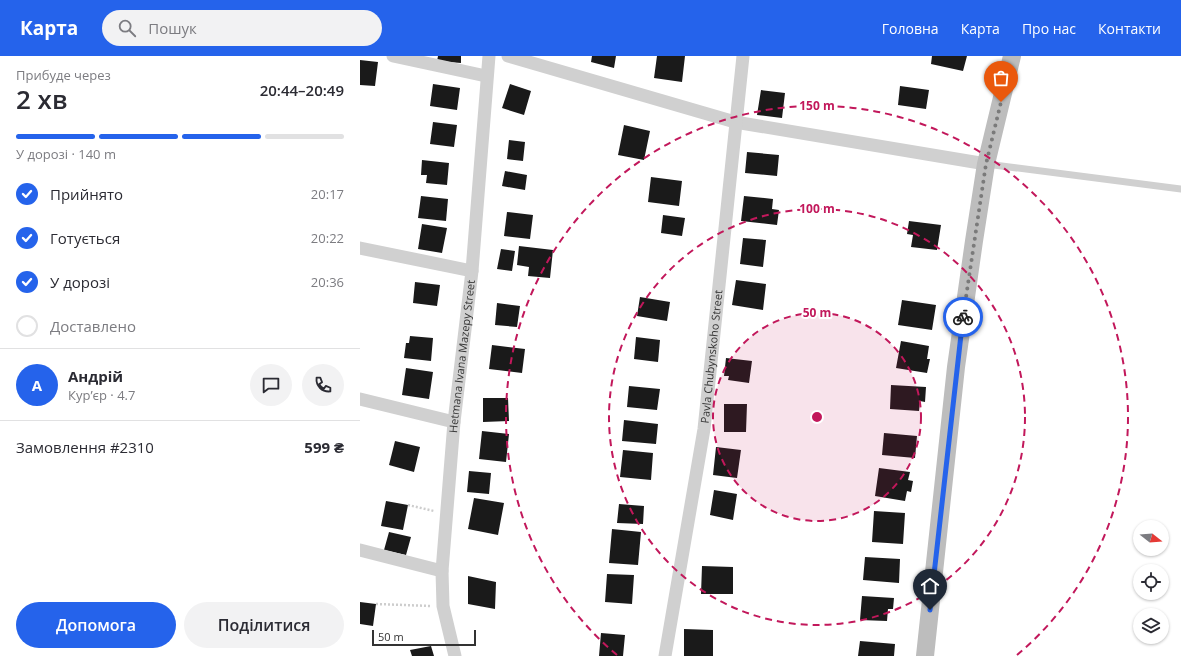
<!DOCTYPE html>
<html lang="uk">
<meta charset="utf-8">
<style>
body{margin:0;font-family:"Open Sans",sans-serif;background:#f2f2f3;color:#2b2b33;height:100vh;display:flex;flex-direction:column;font-size:15px;white-space:nowrap}
*{box-sizing:border-box;margin:0}
p{font-size:13px;color:#7c7c81}
.icon{flex:none;width:22px;height:22px;fill:none;stroke:currentColor;stroke-width:2;stroke-linecap:round;stroke-linejoin:round}
.map{position:relative;flex:1;overflow:hidden}
.details{display:flex;flex-direction:column;background:#fff;width:360px}
.details>*{flex:none}
.needle{width:26px;rotate:107deg}
.controls{position:absolute;left:773px;top:464px;display:grid;gap:8px}
.controls a{display:grid;place-items:center;width:36px;height:36px;border-radius:50%;background:#fff;box-shadow:0 1px 3px #0004;font-size:20px}
.scale{position:absolute;left:12px;bottom:10px;width:104px;box-sizing:border-box;padding-left:4px;border:2px solid #333;border-top:0;font-size:11px;line-height:14px;white-space:nowrap;color:#333;-webkit-text-stroke:3px #fff;paint-order:stroke}
.pin{position:absolute;display:grid;place-items:center;width:34px;height:34px;color:#fff;margin:-41px -17px;border-radius:50% 50% 50% 0;rotate:-45deg;box-shadow:0 0 4px #0007}
.pin .icon{rotate:45deg}
.courier{position:absolute;display:grid;place-items:center;width:40px;height:40px;margin:-20px;border:3px solid #2563eb;border-radius:50%;background:#fff;color:#222;box-shadow:0 1px 5px #0007}
.head em{font-style:normal;font-weight:600}
.head div{display:flex;flex-direction:column-reverse}
.head{display:flex;align-items:center;justify-content:space-between;height:68px;padding:0 16px}
h1{font-size:26px;font-weight:600;line-height:30px}
.bar{display:grid;grid-template-columns:repeat(4,1fr);gap:6px 4px;align-content:center;height:48px;padding:0 16px}
.bar i{height:5px;border-radius:3px;background:#e1e1e2}
.bar .on{background:#2563eb}
.bar p{grid-column:span 4}
.line{display:flex;align-items:center;gap:10px;padding:0 16px;border-top:1px solid #e1e1e2}
.line div{flex:1}
.round{display:grid;place-items:center;flex:none;width:42px;height:42px;border-radius:21px;background:#f2f2f3}
ol{padding:0 16px;list-style:none}
li{display:flex;align-items:center;gap:12px;height:44px}
li p{margin-inline-start:auto}
li .icon{padding:4px;border-radius:50%;background:#2563eb;color:#fff;stroke-width:4}
li:last-child{color:#7c7c81}
li i{width:22px;height:22px;border:2px solid #e1e1e2;border-radius:50%}
.primary-button{display:flex;gap:8px;margin-top:auto;padding:8px 16px}
.primary-button a{flex:1;height:46px;border-radius:24px;background:#2563eb;color:#fff;font-size:16px;font-weight:600;line-height:46px;text-align:center}
.primary-button a+a{background:#f2f2f3;color:#2b2b33}
header{display:flex;align-items:center;gap:24px;box-sizing:border-box;height:56px;padding:0 20px;background:#2563eb;color:#fff}
header strong{font-size:19px}
nav{display:flex;gap:22px;margin-inline-start:auto;font-size:14px}
.search{width:280px;height:36px;background:#f2f2f3;display:flex;align-items:center;gap:10px;box-sizing:border-box;padding:0 14px;border-radius:22px;color:#7c7c81;font-size:15px}
main{display:flex;flex:1;min-height:0}
.map>svg:first-child{display:block}
.building{fill:#1a1a1a}
.lines{fill:none;stroke-linecap:round;stroke-linejoin:round}
.path{stroke:#cdcdcd;stroke-width:2.5;stroke-dasharray:2 2;stroke-linecap:butt}
.lane{stroke:#d0d0d0;stroke-width:7}
.street{stroke:#d0d0d0;stroke-width:13}
.secondary{stroke:#bdbdbd;stroke-width:18}
.done{stroke:#7a7a7a;stroke-width:4;stroke-dasharray:0 7.2}
.route{stroke:#2563eb;stroke-width:5}
.ring{fill:none;stroke:#c2185b;stroke-width:2;stroke-dasharray:7 5}
.labels{text-anchor:middle;stroke-width:4;stroke-linejoin:round;paint-order:stroke}
.street-label{font-size:11px;fill:#333;stroke:#fff}
.centre{fill:#c2185b;stroke:#fff;stroke-width:2}
.ring-label{font-size:12px;text-anchor:middle;font-weight:bold;fill:#c2185b;stroke:#fff;stroke-width:4;stroke-linejoin:round;paint-order:stroke}
</style>
<header>
<strong>Карта</strong>
<div class="search"><svg class="icon" aria-label="search" viewBox="0 0 24 24"><circle cx="10" cy="10" r="6"/><path d="M15 15l6 6"/></svg>Пошук</div>
<nav><a>Головна</a><a>Карта</a><a>Про нас</a><a>Контакти</a></nav>
</header>
<main>
<section class="details">
<div class="head"><div><h1>2 хв</h1><p>Прибуде через</p></div><em>20:44–20:49</em></div>
<div class="bar"><i class="on"></i><i class="on"></i><i class="on"></i><i></i><p>У дорозі · 140 m</p></div>
<ol>
<li><svg class="icon" aria-label="check" viewBox="0 0 24 24"><path d="M5 12l5 5 9-10"/></svg>Прийнято<p>20:17</p></li>
<li><svg class="icon" aria-label="check" viewBox="0 0 24 24"><path d="M5 12l5 5 9-10"/></svg>Готується<p>20:22</p></li>
<li><svg class="icon" aria-label="check" viewBox="0 0 24 24"><path d="M5 12l5 5 9-10"/></svg>У дорозі<p>20:36</p></li>
<li><i></i>Доставлено</li>
</ol>
<div class="line" style="height:72px"><b class="round" style="background:#2563eb;color:#fff">А</b><div><b>Андрій</b><p>Кур’єр · 4.7</p></div><a class="round"><svg class="icon" aria-label="chat" viewBox="0 0 24 24"><path d="M4 5h16v11H9l-5 4z"/></svg></a><a class="round"><svg class="icon" aria-label="phone" viewBox="0 0 24 24"><path d="M5 4h4l2 5-3 2q2 4 5 5l2-3 5 2v4C11 20 4 13 5 4z"/></svg></a></div>
<div class="line" style="height:52px"><div>Замовлення #2310</div><b>599 ₴</b></div>
<div class="primary-button"><a>Допомога</a><a>Поділитися</a></div>
</section>
<div class="map">
<svg width="821" height="600" viewBox="0 0 821 600">
<rect width="100%" height="100%" fill="#fff"/>
<path class="building" d="M78,0H101V7L77,5Z
M232,0H256L254,12L231,6Z
M297,0H325L322,26L294,22Z
M572,0H607L603,15L571,8Z
M0,4L18,6L15,30L0,29Z
M73,28L100,32L97,54L70,50Z
M150,28L171,35L164,59L142,52Z
M540,30L569,34L566,53L538,49Z
M401,34L425,37L422,62L397,59Z
M73,66L97,69L94,91L70,88Z
M264,69L290,75L284,104L258,99Z
M149,84L165,86L163,105L147,103Z
M387,96L419,99L417,120L385,117Z
M62,104L89,107L87,129L66,127L67,119H61Z
M145,115L167,119L165,134L142,130Z
M291,121L322,125L319,150L288,146Z
M61,140L88,143L86,165L58,162Z
M384,140L413,143L412,153L419,154L417,169L381,165Z
M147,156L173,159L170,183L144,180Z
M303,159L325,162L322,180L301,177Z
M549,165L581,169L577,194L551,191L553,179L547,178Z
M62,168L87,172L82,197L58,193Z
M383,182L406,184L403,211L380,208Z
M159,190L193,194L190,222L168,220L169,211L157,209Z
M141,193L155,195L152,215L137,213Z
M376,224L406,228L403,254L372,249Z
M55,226L80,229L77,250L53,247Z
M280,241L310,246L307,265L277,260Z
M542,244L576,249L572,274L538,269Z
M137,247L160,250L157,271L135,269Z
M50,280L73,282L71,305L44,302L46,287H49Z
M276,281L300,284L298,306L274,303Z
M541,285L569,290L567,303H570L567,317L536,312Z
M132,289L165,293L162,317L129,313Z
M366,302L392,305L389,327L368,324L369,320H364Z
M46,312L73,316L69,343L42,339Z
M531,329L566,331L565,346L560,345L559,355L530,353Z
M269,330L300,333L297,354L267,351Z
M123,342H148L149,365L123,366Z
M364,348H387L386,376H364Z
M264,364L298,368L296,388L262,385Z
M122,375L149,378L146,406L119,403Z
M524,377L557,380L555,402L522,399Z
M35,385L60,391L54,416L29,409Z
M356,391L381,394L377,422L353,419Z
M263,394L293,397L291,424L260,421Z
M519,412L550,416L548,424L553,425L551,436L547,435L545,445L515,440Z
M109,415L131,417L129,438L107,436Z
M354,434L377,438L373,464L350,459Z
M114,442L144,447L138,479L108,473Z
M26,445L48,449L43,474L21,470Z
M259,448L284,450L283,468L257,467Z
M514,455L545,457L543,488L512,486Z
M252,473L281,476L278,509L249,507Z
M29,476L51,481L46,499L24,494Z
M505,501L540,503L539,527L503,524Z
M342,510L373,511V538H341Z
M247,518L274,519L272,548L245,546Z
M108,520L136,526L135,553L108,548Z
M502,540L534,542L533,553H528L527,565L500,564Z
M0,546L16,548L13,570L0,568Z
M324,573L353,574V600H324Z
M241,577L265,579L263,600H239Z
M500,585L535,588L534,600H498Z
M71,590L74,600H52L50,594Z"/>
<g class="lines">
<path class="path" d="M48,449L74,455
M16,548L71,550"/>
<path class="lane" d="M626,108L821,133"/>
<g class="street">
<path d="M33,0L126,20"/>
<path d="M148,0L375,66L626,108"/>
<path d="M0,192L112,215"/>
<path d="M0,343L94,366"/>
<path d="M0,494L82,515"/>
<path id="s1" d="M95,600L83,550L82,515L94,366L112,215L129,0"/>
<path id="s2" d="M305,600L344,373L383,0"/>
</g>
<path class="secondary" d="M565,600L596,311L614,185L626,108L652,0"/>
</g>
<g class="lines">
<path class="done" d="M603,261L626,108L641,46"/>
<path class="route" d="M570,554L603,261"/>
</g>
<circle cx="457" cy="361" r="104" fill="#c2185b" fill-opacity=".12"/>
<g class="ring">
<circle cx="457" cy="361" r="104"/>
<circle cx="457" cy="361" r="208"/>
<path d="M257 599A311 311 0 1 1 657 599"/>
</g>
<g class="labels">
<g class="street-label">
<text dy="4" stroke="none"><textPath href="#s1" startOffset="302">Hetmana Ivana Mazepy Street</textPath></text>
<text dy="4" stroke="none"><textPath href="#s2" startOffset="303">Pavla Chubynskoho Street</textPath></text>
</g>
</g>
<circle cx="457" cy="361" r="6" class="centre"/>
<g class="ring-label">
<text x="457" y="54">150 m</text>
<text x="457" y="157">100 m</text>
<text x="457" y="261">50 m</text>
</g>
</svg>
<div class="controls">
<a><svg class="needle" viewBox="-14 -14 28 28"><path d="M0-13l5 13h-10z" fill="#e53935"/><path d="M0 13l5-13h-10z" fill="#7c7c81"/></svg></a>
<a><svg class="icon" aria-label="locate" viewBox="0 0 24 24"><circle cx="12" cy="12" r="6"/><path d="M12 2v4M12 18v4M2 12h4M18 12h4"/></svg></a>
<a><svg class="icon" aria-label="layers" viewBox="0 0 24 24"><path d="M12 4l9 5-9 5-9-5zM3 14l9 5 9-5"/></svg></a>
</div>
<div class="scale">50 m</div>
<div class="pin" style="left:641px;top:46px;background:#ea580c"><svg class="icon" aria-label="bag" viewBox="0 0 24 24"><path d="M5 8h14l-1 12H6zM9 8a3 3 0 0 1 6 0"/></svg></div>
<div class="pin" style="left:570px;top:554px;background:#1f2937"><svg class="icon" aria-label="home" viewBox="0 0 24 24"><path d="M3 11l9-7 9 7M6 9v11h12V9"/></svg></div>
<div class="courier" style="left:603px;top:261px"><svg class="icon" aria-label="bike" viewBox="0 0 24 24"><circle cx="6" cy="16" r="4"/><circle cx="18" cy="16" r="4"/><path d="M6 16l4-8h5l3 8M10 8l3 8H6M13 5h3"/></svg></div>
</div>
</main>
